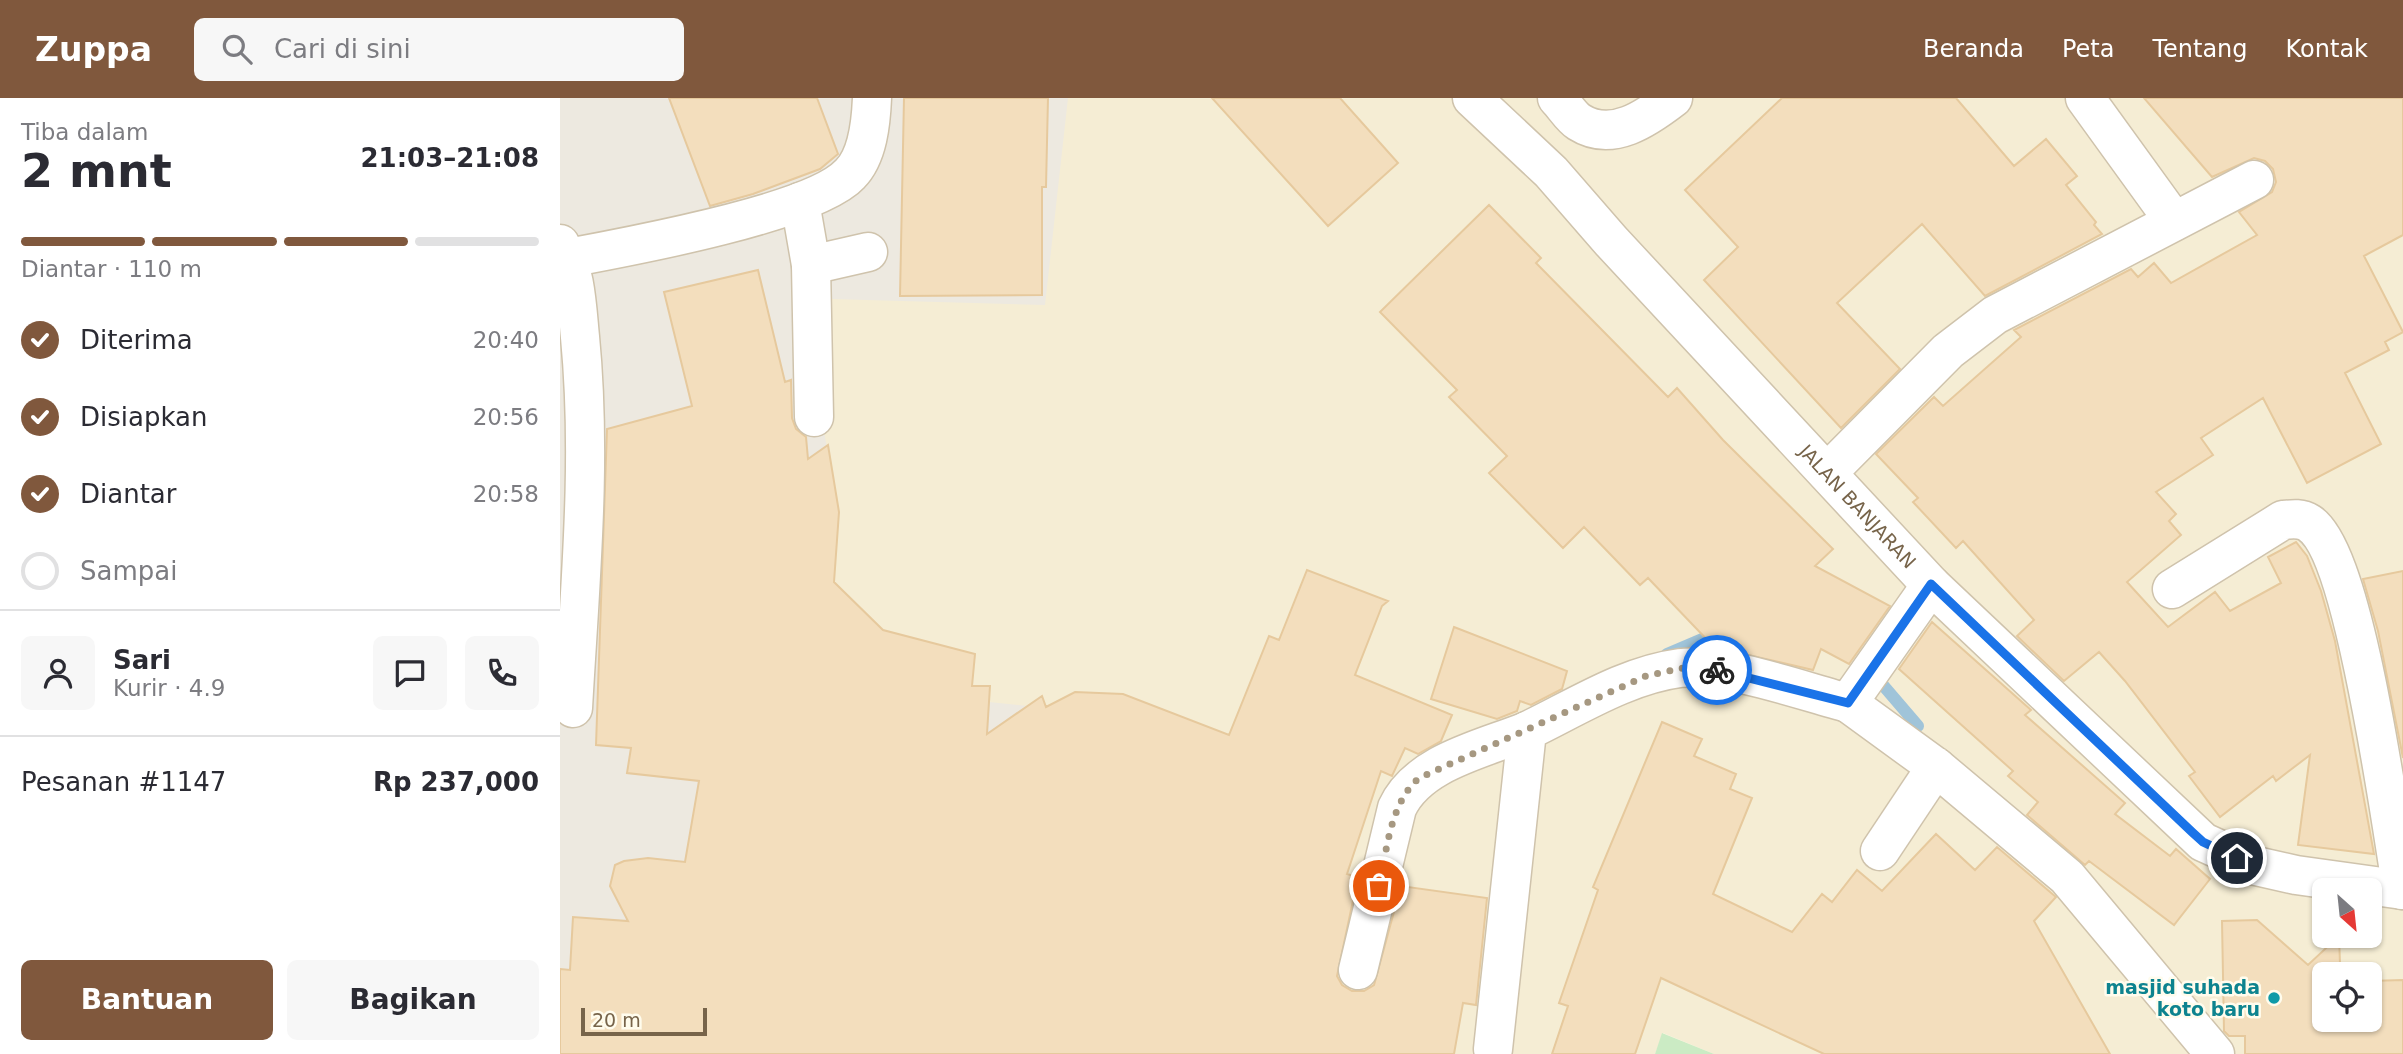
<!DOCTYPE html>
<html lang="id">
<meta charset="utf-8">
<style>
body{margin:0;font-family:"DejaVu Sans",sans-serif;background:#f7f7f7;color:#2b2b33;height:100vh;display:flex;flex-direction:column;font-size:26px;white-space:nowrap}
*{box-sizing:border-box;margin:0}
p{font-size:23px;color:#7c7c81}
.icon{flex:none;width:38px;height:38px;fill:none;stroke:currentColor;stroke-width:2;stroke-linecap:round;stroke-linejoin:round}
.map{position:relative;flex:1;overflow:hidden}
.drawer{display:flex;flex-direction:column;background:#fff;width:560px}
.drawer>*{flex:none}
.needle{width:46px;rotate:153deg}
.buttons{position:absolute;left:1752px;top:780px;display:grid;gap:14px}
.buttons a{display:grid;place-items:center;width:70px;height:70px;border-radius:10px;background:#fff;box-shadow:0 2px 5px #0004;font-size:35px}
.scale{position:absolute;left:21px;bottom:18px;width:126px;box-sizing:border-box;padding-left:7px;border:4px solid #77644a;border-top:0;font-size:19px;line-height:24px;white-space:nowrap;color:#77644a;-webkit-text-stroke:5px #fffced;paint-order:stroke}
.pin{position:absolute;display:grid;place-items:center;width:60px;height:60px;color:#fff;margin:-30px;border:4px solid #fff;border-radius:50%;box-shadow:0 2px 7px #0007}
.courier{position:absolute;display:grid;place-items:center;width:70px;height:70px;margin:-35px;border:5px solid #1a73e8;border-radius:50%;background:#fff;color:#222;box-shadow:0 2px 9px #0007}
.summary em{font-style:normal;font-weight:700}
.summary div{display:flex;flex-direction:column-reverse}
.summary{display:flex;align-items:center;justify-content:space-between;height:119px;padding:0 21px}
h1{font-size:46px;font-weight:700;line-height:52px}
.bar{display:grid;grid-template-columns:repeat(4,1fr);gap:10px 7px;align-content:center;height:84px;padding:0 21px}
.bar i{height:9px;border-radius:5px;background:#e1e1e2}
.bar .on{background:#80583d}
.bar p{grid-column:span 4}
.line{display:flex;align-items:center;gap:18px;padding:0 21px;border-top:2px solid #e1e1e2}
.line div{flex:1}
.round{display:grid;place-items:center;flex:none;width:74px;height:74px;border-radius:10px;background:#f7f7f7}
ol{padding:0 21px;list-style:none}
li{display:flex;align-items:center;gap:21px;height:77px}
li p{margin-inline-start:auto}
li .icon{padding:7px;border-radius:50%;background:#80583d;color:#fff;stroke-width:4}
li:last-child{color:#7c7c81}
li i{width:38px;height:38px;border:4px solid #e1e1e2;border-radius:50%}
.action{display:flex;gap:14px;margin-top:auto;padding:14px 21px}
.action a{flex:1;height:80px;border-radius:10px;background:#80583d;color:#fff;font-size:28px;font-weight:700;line-height:80px;text-align:center}
.action a+a{background:#f7f7f7;color:#2b2b33}
header{display:flex;align-items:center;gap:42px;box-sizing:border-box;height:98px;padding:0 35px;background:#80583d;color:#fff}
header strong{font-size:33px}
nav{display:flex;gap:38px;margin-inline-start:auto;font-size:24px}
.search{width:490px;height:63px;background:#f7f7f7;display:flex;align-items:center;gap:18px;box-sizing:border-box;padding:0 24px;border-radius:10px;color:#7c7c81;font-size:26px}
main{display:flex;flex:1;min-height:0}
.map>svg:first-child{display:block}
.residential{fill:#f5edd4;fill-rule:evenodd}
.industrial{fill:#ede9e0}
.green{fill:#cbebc4}
.lines{fill:none;stroke-linecap:round;stroke-linejoin:round}
.stream{stroke:#a0c4d9;stroke-width:12}
.building{fill:#f3debd;stroke:#e6c99d;stroke-width:2}
.minor-casing{stroke:#cfc3ac;stroke-width:41}
.minor{stroke:#fff;stroke-width:38}
.done{stroke:#a69881;stroke-width:7;stroke-dasharray:0 12.6}
.route{stroke:#1a73e8;stroke-width:9}
.culture-dot{fill:#0f9aa8;stroke:#fffced;stroke-width:2.5}
.labels{text-anchor:middle;stroke-width:5;stroke-linejoin:round;paint-order:stroke}
.street-label{font-size:19px;fill:#77644a;stroke:#fffced}
.culture-label{font-size:19px;font-weight:bold;fill:#0d838f;stroke:#fffced;text-anchor:end}
</style>
<header>
<strong>Zuppa</strong>
<div class="search"><svg class="icon" aria-label="search" viewBox="0 0 24 24"><circle cx="10" cy="10" r="6"/><path d="M15 15l6 6"/></svg>Cari di sini</div>
<nav><a>Beranda</a><a>Peta</a><a>Tentang</a><a>Kontak</a></nav>
</header>
<main>
<section class="drawer">
<div class="summary"><div><h1>2 mnt</h1><p>Tiba dalam</p></div><em>21:03–21:08</em></div>
<div class="bar"><i class="on"></i><i class="on"></i><i class="on"></i><i></i><p>Diantar · 110 m</p></div>
<ol>
<li><svg class="icon" aria-label="check" viewBox="0 0 24 24"><path d="M5 12l5 5 9-10"/></svg>Diterima<p>20:40</p></li>
<li><svg class="icon" aria-label="check" viewBox="0 0 24 24"><path d="M5 12l5 5 9-10"/></svg>Disiapkan<p>20:56</p></li>
<li><svg class="icon" aria-label="check" viewBox="0 0 24 24"><path d="M5 12l5 5 9-10"/></svg>Diantar<p>20:58</p></li>
<li><i></i>Sampai</li>
</ol>
<div class="line" style="height:126px"><a class="round"><svg class="icon" aria-label="person" viewBox="0 0 24 24"><circle cx="12" cy="8" r="4"/><path d="M4 21q1-7 8-7t8 7"/></svg></a><div><b>Sari</b><p>Kurir · 4.9</p></div><a class="round"><svg class="icon" aria-label="chat" viewBox="0 0 24 24"><path d="M4 5h16v11H9l-5 4z"/></svg></a><a class="round"><svg class="icon" aria-label="phone" viewBox="0 0 24 24"><path d="M5 4h4l2 5-3 2q2 4 5 5l2-3 5 2v4C11 20 4 13 5 4z"/></svg></a></div>
<div class="line" style="height:91px"><div>Pesanan #1147</div><b>Rp 237,000</b></div>
<div class="action"><a>Bantuan</a><a>Bagikan</a></div>
</section>
<div class="map">
<svg width="1843" height="956" viewBox="0 0 1843 956">
<rect width="100%" height="100%" fill="#fdf9e6"/>
<path class="residential" d="M0,0H1843V956H1154L1103,935L1095,956H0ZM1764,793H1810V838H1764ZM1764,877H1810V922H1764Z"/>
<path class="industrial" d="M0,0H508L485,207L271,201L262,323L279,414L274,484L323,532L415,556L412,588H430L429,604L468,608L482,598L489,617H501L503,600L515,594L563,596L682,642L0,956Z"/>
<path class="green" d="M1102,935L1154,956H1095Z"/>
<g class="lines">
<path class="stream" d="M1107,556L1161,533
M1322,586L1358,628"/>
</g>
<path class="building" d="M109,0H257L278,56L260,71L193,96L150,108Z
M344,0H488L486,89H482V197L340,198Z
M652,0H780L838,65L768,128Z
M1222,0H1396L1454,68L1486,41L1517,78L1506,87L1536,124L1534,127L1542,136L1425,198L1362,126L1277,205L1340,271L1281,330L1144,182L1178,149L1125,92Z
M1584,0H1843V137L1804,158L1843,234L1825,244L1829,252L1785,275L1821,346L1747,385L1703,300L1641,340L1653,357L1596,394L1616,416L1609,423L1621,437L1567,484L1608,529L1655,494L1670,513L1721,485L1708,459L1736,444L1747,458L1761,493L1775,543L1814,756L1738,747L1750,657L1716,683L1713,678L1660,719L1629,678L1635,674L1565,583L1539,554L1504,583L1457,538L1474,522L1403,443L1396,450L1353,404L1358,400L1316,356L1374,299L1383,308L1461,239L1454,232L1571,171L1578,179L1594,165L1611,185L1697,137L1679,114L1712,94L1716,84L1713,71L1705,63L1694,60L1652,79Z
M929,107L981,160L976,165L1108,299L1117,290L1163,342L1273,451L1255,468L1330,508L1289,566L1261,551L1253,572L1154,549L1088,480L1080,487L1024,429L1003,450L929,375L947,358L889,299L897,292L820,214Z
M198,172L225,284L231,282L232,320L236,331L246,339L248,361L268,347L279,414L274,484L323,532L415,556L412,588H430L427,636L482,598L486,609L515,594L563,596L669,637L709,538L719,542L747,472L828,503L822,508L795,577L892,617L881,643L858,656L845,650L832,678L821,673L787,776L798,779L777,878L782,887L792,893H804L814,887L841,788L927,800L916,907L903,905L894,956H0V871L10,872L13,819L68,823L50,788L55,767L64,763L88,760L125,764L139,683L67,675L71,650L36,647L47,331L132,308L104,194Z
M1843,473V660L1818,533L1803,481Z
M1372,524L1471,612L1465,617L1565,705L1555,716L1610,758L1616,751L1650,781L1614,827L1529,763L1525,767L1467,717L1478,704L1448,678L1453,673L1339,571Z
M894,529L1007,573L1002,591L971,607L960,603L957,613L937,621L871,601Z
M1102,624L1142,641L1134,658L1176,676L1170,691L1192,700L1153,796L1232,834L1262,796L1272,804L1297,772L1322,793L1376,736L1415,772L1437,749L1496,799L1474,823L1550,956H1264L1101,880L1075,956H992L1008,908L999,905L1038,792L1033,789Z
M1697,822L1748,867L1779,838L1780,866L1800,865V877H1764V922H1810V883L1843,882V956H1685V938H1669L1664,933L1662,823Z"/>
<g class="lines">
<g class="minor-casing">
<g id="minor">
<path id="s1" d="M912,0L991,74L1051,143L1371,487L1643,744L1696,768L1736,777L1843,792"/>
<path d="M997,0C1004,7 1011,19 1019,24C1052,45 1087,20 1113,0"/>
<path d="M1525,0L1614,123"/>
<path d="M240,104L251,167L254,319"/>
<path d="M0,146C16,172 17,209 20,239C32,362 20,487 13,610"/>
<path d="M8,160C67,149 254,115 290,76C308,58 311,24 312,0"/>
<path d="M251,167L308,154"/>
<path d="M1268,374L1388,253L1435,217L1694,82"/>
<path d="M1612,491L1723,422C1733,421 1741,420 1749,425C1796,455 1831,729 1842,792"/>
<path d="M1288,605L1376,669L1507,779L1655,956"/>
<path d="M1320,753L1376,669"/>
<path d="M798,872L837,710C858,664 923,651 967,633"/>
<path d="M933,951L967,633C1015,610 1066,577 1120,570C1166,565 1242,593 1288,605L1371,487"/>
</g>
</g>
<use href="#minor" class="minor"/>
</g>
<g class="lines">
<path class="done" d="M819,788C827,752 830,705 859,680L1086,578L1123,570L1157,572"/>
<path class="route" d="M1157,572L1288,605L1371,486L1632,734L1643,744L1677,760"/>
</g>
<circle class="culture-dot" cx="1714" cy="900" r="7"/>
<g class="labels">
<g class="street-label">
<text dy="7" stroke="none"><textPath href="#s1" startOffset="562">JALAN BANJARAN</textPath></text>
</g>
<g class="culture-label">
<text x="1700" y="896">masjid suhada<tspan x="1700" dy="22">koto baru</tspan></text>
</g>
</g>
</svg>
<div class="buttons">
<a><svg class="needle" viewBox="-14 -14 28 28"><path d="M0-13l5 13h-10z" fill="#e53935"/><path d="M0 13l5-13h-10z" fill="#7c7c81"/></svg></a>
<a><svg class="icon" aria-label="locate" viewBox="0 0 24 24"><circle cx="12" cy="12" r="6"/><path d="M12 2v4M12 18v4M2 12h4M18 12h4"/></svg></a>
</div>
<div class="scale">20 m</div>
<div class="pin" style="left:819px;top:788px;background:#ea580c"><svg class="icon" aria-label="bag" viewBox="0 0 24 24"><path d="M5 8h14l-1 12H6zM9 8a3 3 0 0 1 6 0"/></svg></div>
<div class="pin" style="left:1677px;top:760px;background:#1f2937"><svg class="icon" aria-label="home" viewBox="0 0 24 24"><path d="M3 11l9-7 9 7M6 9v11h12V9"/></svg></div>
<div class="courier" style="left:1157px;top:572px"><svg class="icon" aria-label="bike" viewBox="0 0 24 24"><circle cx="6" cy="16" r="4"/><circle cx="18" cy="16" r="4"/><path d="M6 16l4-8h5l3 8M10 8l3 8H6M13 5h3"/></svg></div>
</div>
</main>
